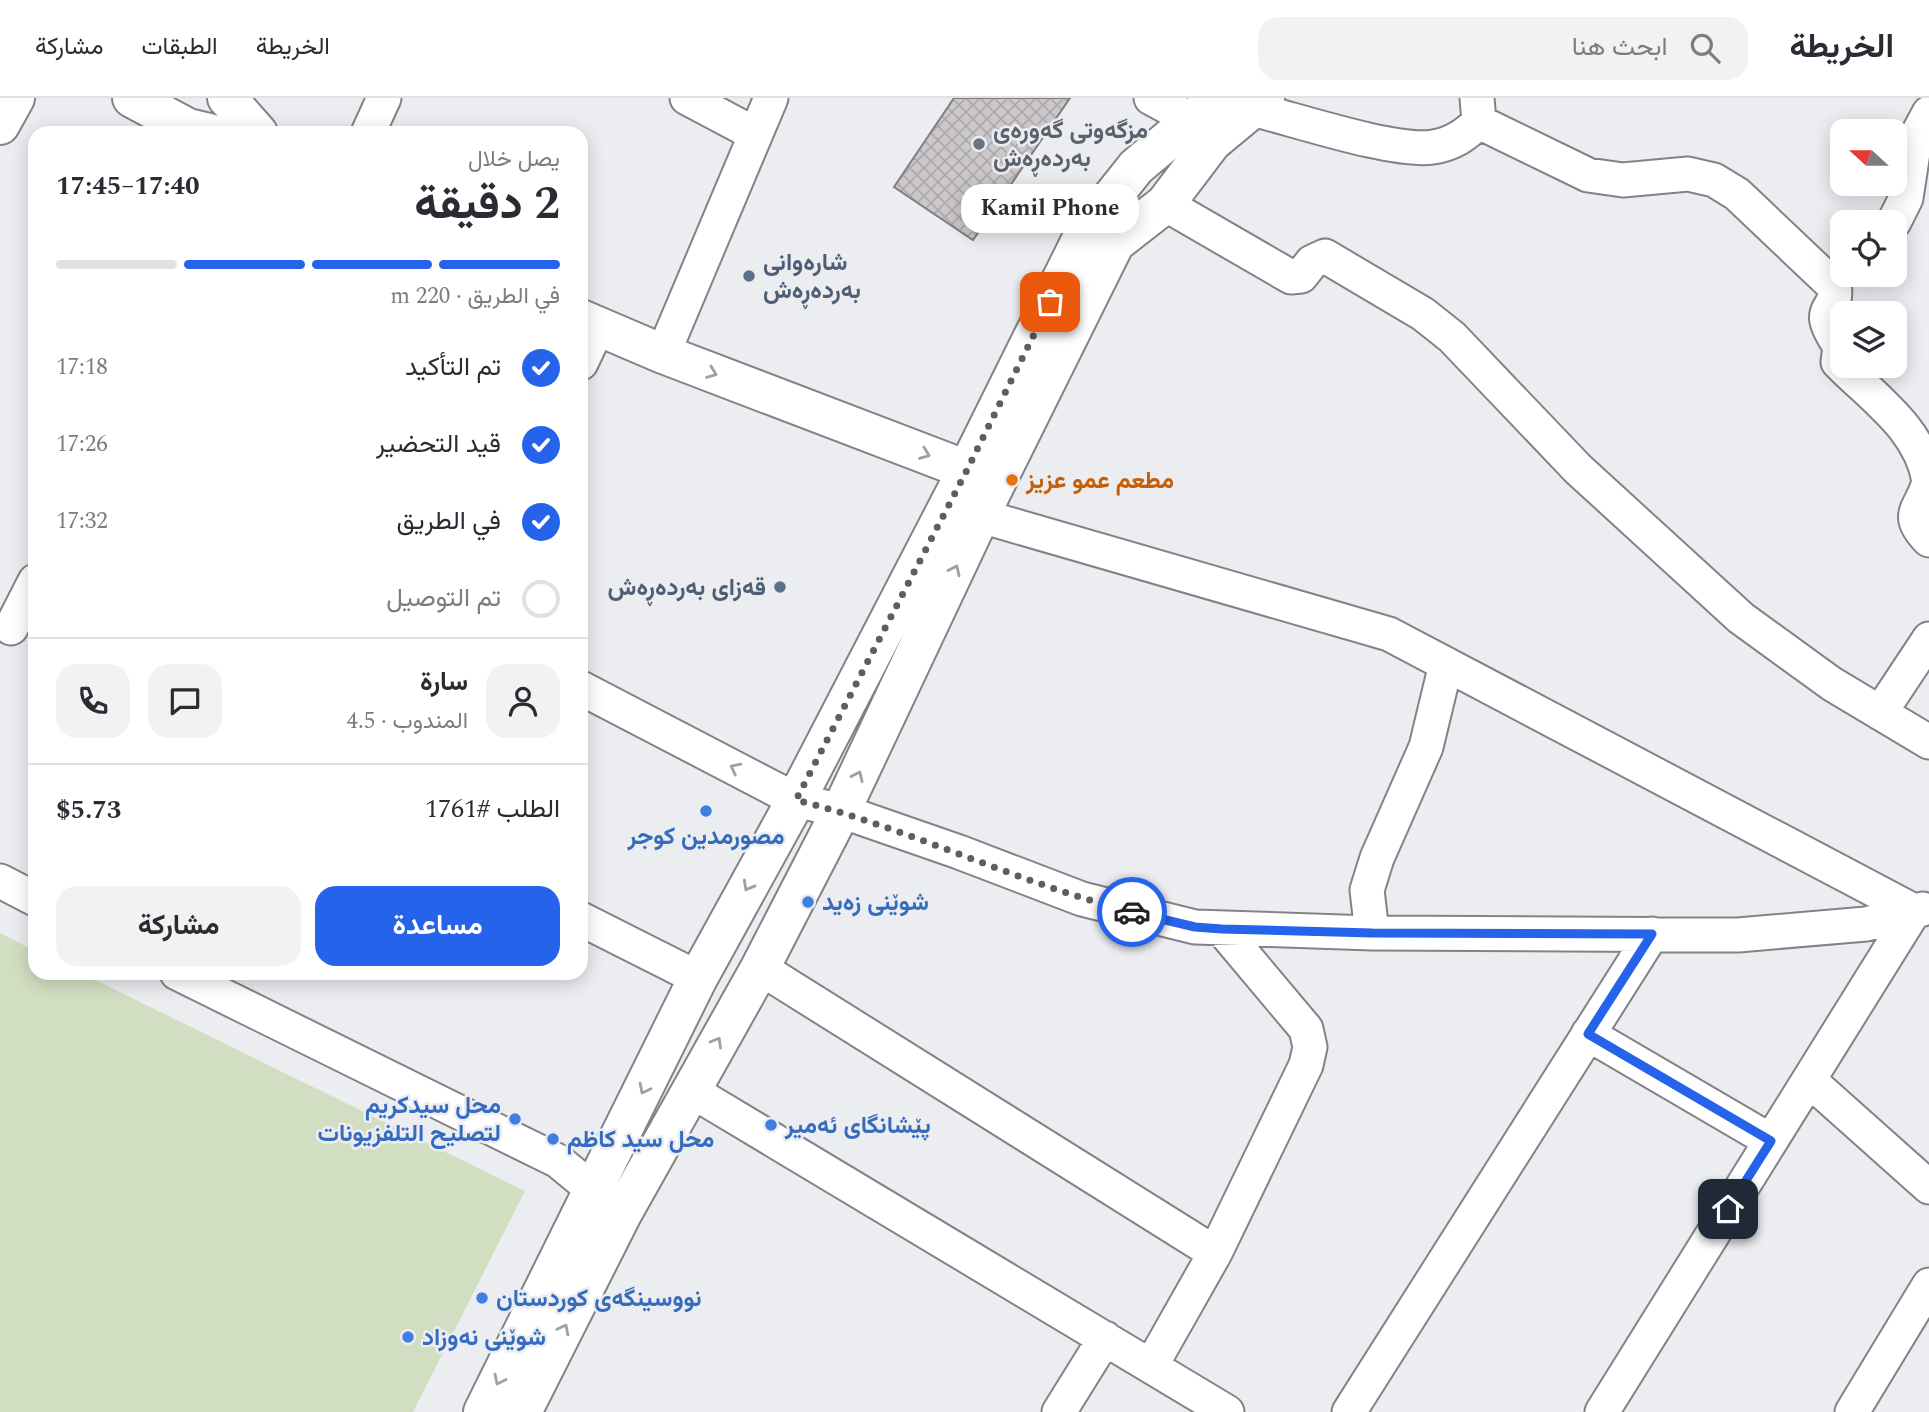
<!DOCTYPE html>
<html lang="ar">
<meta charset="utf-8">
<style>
body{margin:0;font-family:Spectral,Vazirmatn,serif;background:#f2f2f3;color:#2b2b33;direction:rtl;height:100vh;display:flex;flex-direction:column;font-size:26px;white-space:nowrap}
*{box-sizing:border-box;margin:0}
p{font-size:23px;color:#7c7c81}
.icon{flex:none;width:38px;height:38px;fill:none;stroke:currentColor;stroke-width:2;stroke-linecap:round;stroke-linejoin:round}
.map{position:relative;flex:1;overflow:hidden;direction:ltr}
.drawer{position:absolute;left:28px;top:28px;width:560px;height:854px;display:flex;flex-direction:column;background:#fff;border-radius:21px;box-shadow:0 4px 18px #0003;direction:rtl}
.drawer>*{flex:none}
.needle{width:46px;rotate:291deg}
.tools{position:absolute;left:1830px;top:21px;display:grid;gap:14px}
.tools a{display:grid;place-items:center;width:77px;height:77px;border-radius:14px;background:#fff;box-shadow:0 4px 18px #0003;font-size:35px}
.pin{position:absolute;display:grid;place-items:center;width:60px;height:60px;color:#fff;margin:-30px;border-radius:14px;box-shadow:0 4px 10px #0006}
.courier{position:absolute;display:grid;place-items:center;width:70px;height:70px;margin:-35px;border:5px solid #2563eb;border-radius:50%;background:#fff;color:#222;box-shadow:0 2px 9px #0007}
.bubble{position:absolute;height:49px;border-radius:21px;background:#fff;box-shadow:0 4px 18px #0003;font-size:23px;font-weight:700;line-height:49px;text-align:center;direction:rtl}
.summary em{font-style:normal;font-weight:700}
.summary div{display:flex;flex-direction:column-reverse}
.summary{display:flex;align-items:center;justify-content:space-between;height:119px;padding:0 28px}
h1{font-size:46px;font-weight:700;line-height:52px}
.bar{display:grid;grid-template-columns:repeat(4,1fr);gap:10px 7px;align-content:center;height:84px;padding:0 28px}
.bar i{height:9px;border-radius:5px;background:#e1e1e2}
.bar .on{background:#2563eb}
.bar p{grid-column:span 4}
.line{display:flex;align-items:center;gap:18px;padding:0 28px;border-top:2px solid #e1e1e2}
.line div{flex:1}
.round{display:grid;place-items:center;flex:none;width:74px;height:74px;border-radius:21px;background:#f2f2f3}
ol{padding:0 28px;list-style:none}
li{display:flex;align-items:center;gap:21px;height:77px}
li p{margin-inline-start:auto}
li .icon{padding:7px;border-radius:50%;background:#2563eb;color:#fff;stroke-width:4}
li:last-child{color:#7c7c81}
li i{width:38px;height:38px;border:4px solid #e1e1e2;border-radius:50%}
.primary-button{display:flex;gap:14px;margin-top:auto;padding:14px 28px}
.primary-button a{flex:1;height:80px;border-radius:21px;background:#2563eb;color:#fff;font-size:28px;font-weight:700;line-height:80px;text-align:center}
.primary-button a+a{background:#f2f2f3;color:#2b2b33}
header{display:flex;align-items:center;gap:42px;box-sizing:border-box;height:98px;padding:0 35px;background:#fff;border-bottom:2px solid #e1e1e2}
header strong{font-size:33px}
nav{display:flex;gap:38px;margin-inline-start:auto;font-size:24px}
.search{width:490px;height:63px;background:#f2f2f3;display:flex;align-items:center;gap:18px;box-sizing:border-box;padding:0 24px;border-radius:21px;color:#7c7c81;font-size:26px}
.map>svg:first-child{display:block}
.green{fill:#d2dec1}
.building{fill:url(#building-cross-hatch);stroke:#817e81;stroke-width:2}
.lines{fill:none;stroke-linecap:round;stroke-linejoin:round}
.minor-casing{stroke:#838387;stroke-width:37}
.secondary-casing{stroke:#838387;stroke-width:42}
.minor{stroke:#fff;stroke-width:33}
.secondary{stroke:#fff;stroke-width:38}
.oneway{stroke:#a0a0a1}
.done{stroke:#5e5e61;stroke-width:7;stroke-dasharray:0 12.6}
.route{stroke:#2563eb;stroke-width:9}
.worship-dot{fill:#6b7280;stroke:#ecedf1;stroke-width:2.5}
.service-dot{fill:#5c6f8a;stroke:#ecedf1;stroke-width:2.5}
.food-dot{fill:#e8710a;stroke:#ecedf1;stroke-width:2.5}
.shop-dot{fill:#3f7fe0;stroke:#ecedf1;stroke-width:2.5}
.labels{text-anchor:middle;stroke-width:5;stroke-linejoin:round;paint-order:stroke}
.worship-label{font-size:24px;font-weight:bold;fill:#5b616d;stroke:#ecedf1;text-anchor:start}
.service-label{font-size:24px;font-weight:bold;fill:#4e5e75;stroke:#ecedf1;text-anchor:start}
.food-label{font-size:24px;font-weight:bold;fill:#c56008;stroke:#ecedf1;text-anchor:start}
.shop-label{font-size:24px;font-weight:bold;fill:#366cbe;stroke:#ecedf1;text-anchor:start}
</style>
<header>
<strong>الخريطة</strong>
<div class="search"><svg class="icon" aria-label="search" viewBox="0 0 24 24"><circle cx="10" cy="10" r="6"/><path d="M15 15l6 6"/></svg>ابحث هنا</div>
<nav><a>الخريطة</a><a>الطبقات</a><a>مشاركة</a></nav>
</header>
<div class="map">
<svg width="1929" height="1314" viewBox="0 0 1929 1314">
<defs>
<pattern id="building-cross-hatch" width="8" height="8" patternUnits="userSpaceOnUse" patternTransform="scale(1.75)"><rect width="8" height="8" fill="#cbc7cb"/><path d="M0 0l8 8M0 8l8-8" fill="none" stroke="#adaaad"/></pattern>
</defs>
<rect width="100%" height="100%" fill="#ecedf1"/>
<path class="green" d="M0,835L35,853V875H81L525,1093L413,1314H0Z"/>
<path class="building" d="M954,0H1070L973,142L894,89Z"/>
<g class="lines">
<g class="minor-casing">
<path id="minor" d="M687,0L753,35
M1151,0L1192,22
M1252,11C1294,21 1394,55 1433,49C1453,46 1465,37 1479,24L1477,0
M1479,24L1588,77L1623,82L1688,76L1714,82L1737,96L1834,188C1840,216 1810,205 1840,248L1838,264C1873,300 1920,330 1929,383C1923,411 1902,415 1929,442
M368,35L384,0
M1165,106L1291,179L1301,178L1312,164L1325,158L1423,216L1452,239L1578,371L1741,520L1832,586L1929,644
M1894,124L1906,100L1915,41L1929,15
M663,256L771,0
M581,265L598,229
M981,418L1389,536L1914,813L1602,1314
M11,530L35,483
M581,590L796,702L841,713L959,754L1082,801L1195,829L1372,835L1738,837L1866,826L1923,811
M1880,615L1929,541
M0,783L35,801
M581,821L698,880
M1372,835L1367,792L1377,760L1426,649L1446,566
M760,870L1215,1155
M177,875L558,1063L592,1091
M1588,936L1771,1043
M1809,982L1929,1089
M690,992L1227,1314
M1151,1268L1215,1155L1306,967L1310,949L1306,931L1222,831
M1059,1314L1105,1240
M1349,1314L1652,836
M1852,1314L1929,1187"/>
</g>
<g class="secondary-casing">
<path id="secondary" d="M132,0L188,30L209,35
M227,0L258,35
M0,27L15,0
M581,221L663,256L967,372
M483,1314L698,880L796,702L967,372L1086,132L1136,69L1218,0
M522,1314L622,1116L760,870L841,713L991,395L1115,145L1165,106L1212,44L1265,0"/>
</g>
<use href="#minor" class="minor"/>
<use href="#secondary" class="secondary"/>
</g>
<defs><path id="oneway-chevron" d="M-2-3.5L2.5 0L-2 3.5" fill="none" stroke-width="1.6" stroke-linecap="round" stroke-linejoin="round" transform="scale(1.75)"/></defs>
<g class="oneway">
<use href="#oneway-chevron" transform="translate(712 275) rotate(21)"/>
<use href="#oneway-chevron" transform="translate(925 356) rotate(21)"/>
<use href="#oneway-chevron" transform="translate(955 472) rotate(-65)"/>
<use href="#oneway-chevron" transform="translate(735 670) rotate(-153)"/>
<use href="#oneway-chevron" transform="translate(858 678) rotate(-65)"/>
<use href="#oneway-chevron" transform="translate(748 788) rotate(119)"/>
<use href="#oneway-chevron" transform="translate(717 944) rotate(-60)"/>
<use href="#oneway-chevron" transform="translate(644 991) rotate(117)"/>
<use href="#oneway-chevron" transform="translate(564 1231) rotate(-63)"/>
<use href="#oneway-chevron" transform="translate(499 1282) rotate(116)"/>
</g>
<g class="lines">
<path class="done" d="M1050,204L967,372L796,702C911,731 1018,785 1132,814"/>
<path class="route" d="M1132,814L1195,829L1222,831L1372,835L1652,836L1588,936L1771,1043L1728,1111"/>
</g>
<circle class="worship-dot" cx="979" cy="46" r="7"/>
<g class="service-dot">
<circle cx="749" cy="178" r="7"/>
<circle cx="780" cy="489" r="7"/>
</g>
<circle class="food-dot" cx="1012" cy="382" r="7"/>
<g class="shop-dot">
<circle cx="706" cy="713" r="7"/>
<circle cx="808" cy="804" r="7"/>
<circle cx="515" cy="1021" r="7"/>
<circle cx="771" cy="1027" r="7"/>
<circle cx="553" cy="1041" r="7"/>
<circle cx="482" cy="1200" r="7"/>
<circle cx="408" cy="1239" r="7"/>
</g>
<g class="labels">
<g class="worship-label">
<text x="993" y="40">مزگەوتی گەورەی<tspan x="993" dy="28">بەردەڕەش</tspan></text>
</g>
<g class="service-label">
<text x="763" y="172">شارەوانی<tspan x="763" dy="28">بەردەڕەش</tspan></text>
<text x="766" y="497" text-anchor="end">قەزای بەردەڕەش</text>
</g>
<g class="food-label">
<text x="1026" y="390">مطعم عمو عزيز</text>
</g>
<g class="shop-label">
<text x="706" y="746" text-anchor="middle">مصورمدین كوجر</text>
<text x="822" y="812">شوێنی زەید</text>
<text x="501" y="1015" text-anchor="end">محل سيدكريم<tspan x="501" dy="28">لتصليح التلفزيونات</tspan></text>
<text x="785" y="1035">پێشانگای ئەمیر</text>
<text x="567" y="1049">محل سيد كاظم</text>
<text x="496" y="1208">نووسینگەی کوردستان</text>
<text x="422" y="1247">شوێنی نەوزاد</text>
</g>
</g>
</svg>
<div class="tools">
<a><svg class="needle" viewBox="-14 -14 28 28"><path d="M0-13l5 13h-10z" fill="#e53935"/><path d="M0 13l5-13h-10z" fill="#7c7c81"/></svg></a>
<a><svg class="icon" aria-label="locate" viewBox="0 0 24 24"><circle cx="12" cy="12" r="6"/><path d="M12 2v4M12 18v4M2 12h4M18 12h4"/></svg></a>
<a><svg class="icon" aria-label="layers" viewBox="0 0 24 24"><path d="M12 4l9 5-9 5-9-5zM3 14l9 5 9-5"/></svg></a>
</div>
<div class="pin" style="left:1050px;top:204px;background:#ea580c"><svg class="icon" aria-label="bag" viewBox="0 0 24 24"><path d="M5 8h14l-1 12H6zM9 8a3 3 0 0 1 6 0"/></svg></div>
<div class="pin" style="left:1728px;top:1111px;background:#1f2937"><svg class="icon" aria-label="home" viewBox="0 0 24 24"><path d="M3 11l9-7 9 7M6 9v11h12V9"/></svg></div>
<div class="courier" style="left:1132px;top:814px"><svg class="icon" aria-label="car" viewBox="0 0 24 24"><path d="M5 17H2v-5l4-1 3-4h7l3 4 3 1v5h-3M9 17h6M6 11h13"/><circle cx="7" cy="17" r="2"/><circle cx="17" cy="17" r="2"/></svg></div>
<div class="bubble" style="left:961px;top:86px;width:178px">Kamil Phone</div>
<section class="drawer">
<div class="summary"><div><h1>2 دقيقة</h1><p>يصل خلال</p></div><em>17:40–17:45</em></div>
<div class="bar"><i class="on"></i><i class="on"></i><i class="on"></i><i></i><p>في الطريق · 220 m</p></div>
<ol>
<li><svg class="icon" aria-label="check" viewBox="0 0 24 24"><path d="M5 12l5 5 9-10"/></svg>تم التأكيد<p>17:18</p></li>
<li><svg class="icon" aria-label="check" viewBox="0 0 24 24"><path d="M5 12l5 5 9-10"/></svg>قيد التحضير<p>17:26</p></li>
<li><svg class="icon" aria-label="check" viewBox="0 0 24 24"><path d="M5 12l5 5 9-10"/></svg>في الطريق<p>17:32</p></li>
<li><i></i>تم التوصيل</li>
</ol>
<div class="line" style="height:126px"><a class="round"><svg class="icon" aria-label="person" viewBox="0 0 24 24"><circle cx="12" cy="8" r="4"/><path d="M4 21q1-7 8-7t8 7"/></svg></a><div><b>سارة</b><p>المندوب · 4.5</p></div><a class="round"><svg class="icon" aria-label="chat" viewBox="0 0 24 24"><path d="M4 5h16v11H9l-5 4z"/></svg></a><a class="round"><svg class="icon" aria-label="phone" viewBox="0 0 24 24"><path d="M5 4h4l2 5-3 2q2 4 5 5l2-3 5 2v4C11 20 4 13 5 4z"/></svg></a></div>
<div class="line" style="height:91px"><div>الطلب #1761</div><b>$5.73</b></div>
<div class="primary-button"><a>مساعدة</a><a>مشاركة</a></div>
</section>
</div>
